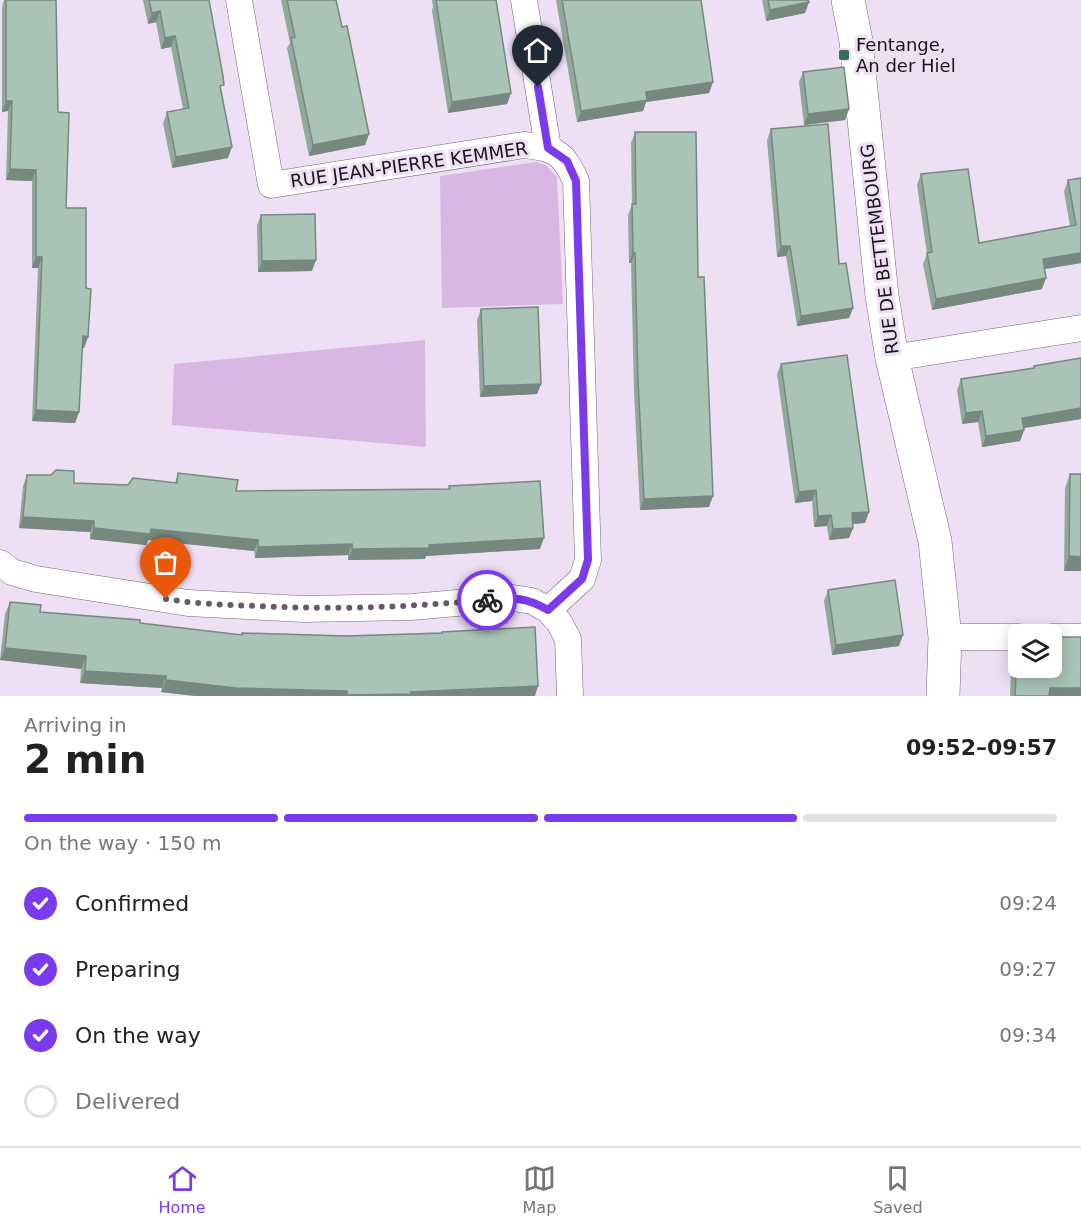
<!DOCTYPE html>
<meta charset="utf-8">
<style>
body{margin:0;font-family:"DejaVu Sans",sans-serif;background:#f6f6f6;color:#222;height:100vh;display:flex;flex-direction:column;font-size:22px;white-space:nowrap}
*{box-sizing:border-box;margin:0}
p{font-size:20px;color:#767676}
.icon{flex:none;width:33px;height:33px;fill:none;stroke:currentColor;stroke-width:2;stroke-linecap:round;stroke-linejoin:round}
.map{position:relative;height:696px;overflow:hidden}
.sheet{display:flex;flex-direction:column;background:#fff;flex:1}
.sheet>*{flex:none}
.tools{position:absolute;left:1008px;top:624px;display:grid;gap:12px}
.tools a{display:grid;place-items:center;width:54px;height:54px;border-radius:9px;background:#fff;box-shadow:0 3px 15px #0003;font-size:30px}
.pin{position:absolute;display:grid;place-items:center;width:51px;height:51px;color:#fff;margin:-62px -26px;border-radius:50% 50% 50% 0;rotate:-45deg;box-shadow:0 0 6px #0007}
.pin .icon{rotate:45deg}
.courier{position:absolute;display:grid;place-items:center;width:60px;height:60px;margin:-30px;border:4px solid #7c3aed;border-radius:50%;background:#fff;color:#222;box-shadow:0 2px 8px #0007}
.overview em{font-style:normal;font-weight:800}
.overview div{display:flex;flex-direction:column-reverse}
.overview{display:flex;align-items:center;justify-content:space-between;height:102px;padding:0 24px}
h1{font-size:39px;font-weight:800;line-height:45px}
.bar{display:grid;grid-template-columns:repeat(4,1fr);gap:9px 6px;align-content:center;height:72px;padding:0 24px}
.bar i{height:8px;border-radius:4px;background:#e0e0e0}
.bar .active{background:#7c3aed}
.bar p{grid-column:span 4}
ol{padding:0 24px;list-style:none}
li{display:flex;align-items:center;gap:18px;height:66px}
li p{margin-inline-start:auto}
li .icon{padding:6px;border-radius:50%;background:#7c3aed;color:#fff;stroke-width:4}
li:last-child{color:#767676}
li i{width:33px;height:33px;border:3px solid #e0e0e0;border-radius:50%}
.menu{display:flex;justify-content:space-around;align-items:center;height:84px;border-top:2px solid #e0e0e0;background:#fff;font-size:16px;color:#767676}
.menu a{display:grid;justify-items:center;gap:3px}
.menu .active{color:#7c3aed}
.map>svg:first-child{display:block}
.green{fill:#d8b8e3}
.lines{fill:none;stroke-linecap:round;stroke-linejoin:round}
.street-casing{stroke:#736678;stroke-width:27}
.secondary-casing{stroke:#736678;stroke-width:34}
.street{stroke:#fff;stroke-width:26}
.secondary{stroke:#fff;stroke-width:33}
.wall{fill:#91a89d}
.shaded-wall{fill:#768880}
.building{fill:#a9c3b7;stroke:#768880;stroke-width:1.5}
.done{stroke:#645b67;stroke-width:6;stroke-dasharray:0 10.8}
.route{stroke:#7c3aed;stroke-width:8}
.poi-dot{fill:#346e57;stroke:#eedff4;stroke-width:2}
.labels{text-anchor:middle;stroke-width:6;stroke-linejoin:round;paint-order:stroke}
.poi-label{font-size:18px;fill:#19141b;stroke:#eedff4;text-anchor:start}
.street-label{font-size:18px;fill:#19141b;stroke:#eedff4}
</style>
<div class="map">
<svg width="1081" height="696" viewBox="0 0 1081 696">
<rect width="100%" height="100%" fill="#eedff4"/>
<path class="green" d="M536,162L546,165L557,177L563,304L442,308L440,176Z
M425,340L426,447L172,425L174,364Z"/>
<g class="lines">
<g class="street-casing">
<path id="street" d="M239,0L271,185L524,145C555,148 563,152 576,181L588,560L582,579L548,610
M524,0L548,148
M892,358L1081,328
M0,563L12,572L36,579L188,603L304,609L412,607L513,598L532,601L548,610L559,622L568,639L570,696
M945,637H1018
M1052,637H1081"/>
</g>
<g class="secondary-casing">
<path id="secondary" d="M848,0L856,41L882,296L892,358L935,541L945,637L943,696"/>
</g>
<use href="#street" class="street"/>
<use href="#secondary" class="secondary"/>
</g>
<path class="wall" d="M4,0H56L58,112L66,208L86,288L88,337L84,348L82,347L79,412L75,423L32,421L38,268H32V181L6,180L8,111L2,112V7Z
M143,0H209L221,91L228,158L172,168L163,123L167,112L183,109L171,47L161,49L156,22L148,24Z
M281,0H336L342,27L369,134L365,145L309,156L287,48L290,43Z
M432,0H496L511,93L507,104L448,113L432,11L433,7Z
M556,0H701L713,82L709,93L646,102L643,111L577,122Z
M762,0H808L809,2L805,13L766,21Z
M803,72L849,109L845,120L804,125L799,82Z
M771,129L839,264L853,308L849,318L797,326L786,256L777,257L767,140Z
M635,132L698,277L709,507L640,510L634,391L631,263H629L628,215L632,205L631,143Z
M921,174L979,243L1070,226L1064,191L1068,180L1081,178V263L1045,269L1042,289L932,310L923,264L927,254L917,185Z
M261,215L312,271L258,272L257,225Z
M481,309L541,384L537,394L480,397L477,320Z
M1081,358V419L1023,428L1024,430L1020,441L982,447L978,422L962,424L957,390L961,379L1033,369L1034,366Z
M781,364L865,523L853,524V528L849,538L829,540L827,526L814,527L812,501L795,503L777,374Z
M178,473L236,491L448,489L449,486L540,549L426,556L425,559L348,560V555L255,558L254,551L148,540L146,545L90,539V532L19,528L23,486L27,475L74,483L128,485L175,483Z
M1070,474H1081V571H1064L1065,488Z
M828,590L899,646L832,655L824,601Z
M10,602L40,612L242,635V633L346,636L441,633L442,632L535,696H196L161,692L162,688L80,683L81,669L0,660L5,614Z
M1017,653L1018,668L1081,696H1010L1011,669Z"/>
<path class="shaded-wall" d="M809,2L805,13L766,21L770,10Z
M160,11L156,22L148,24L152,13Z
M175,36L171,47L161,49L165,38Z
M713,82L709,93L646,102L643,111L577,122L581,111L646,92Z
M511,93L507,104L448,113L452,102Z
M6,101H12L8,111L2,112Z
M849,109L845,120L804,125L808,114Z
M369,134L365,145L309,156L313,145Z
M232,147L228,158L172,168L176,157Z
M10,169L36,170L32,181L6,180Z
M781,246H790L786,256L777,257Z
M633,253H635L631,263H629Z
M1081,253V263L1039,270L1043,259Z
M36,257H42L38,268H32Z
M316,260L312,271L258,272L262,261Z
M1046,278L1042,289L932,310L936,299Z
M853,308L849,318L797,326L801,316Z
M83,336L88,337L84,348L79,347Z
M541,384L537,394L480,397L484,386Z
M1081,408V419L1018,429L1022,418Z
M36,410L79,412L75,423L32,421Z
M982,411L978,422L962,424L966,413Z
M1024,430L1020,441L982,447L986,436Z
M816,490L812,501L795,503L799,492Z
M713,496L709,507L640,510L644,499Z
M869,512L865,523L848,524L852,513Z
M831,515L827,526L814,527L818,516Z
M23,517L94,521L90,532L19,528Z
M94,528L151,529L258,540L254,551L148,540L146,545L90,539Z
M853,528L849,538L829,540L833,529Z
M544,538L540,549L426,556L425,559L348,560L352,549Z
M352,544L348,555L255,558L258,547Z
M1069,556L1081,557V571H1064Z
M903,635L899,646L832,655L836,645Z
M5,648L86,656L81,669L0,660Z
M85,671L166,676L162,688L80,683Z
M166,680L347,691L346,696H196L161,692Z
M538,686L535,696H347V695Z
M1050,688H1081V696H1047Z"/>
<path class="building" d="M6,0H56L58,112L69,113L66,208H86V288L91,289L88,337L83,336L79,412L36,410L42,257H36V170L10,169L12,101H6Z
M149,0H209L223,76L224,85L220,86L232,147L176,157L167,112L189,108L175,36L165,38L160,11L152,13Z
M287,0H336L342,27L347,26L369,134L313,145L291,38L295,37Z
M436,0H496L511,93L452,102Z
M562,0H701L713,82L646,92L647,100L581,111Z
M768,0H808L809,2L770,10Z
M844,67L849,109L808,114L803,72Z
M828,124L839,264L846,263L853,308L801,316L790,246H781L771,129Z
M635,132H696L698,277H704L713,496L644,499L638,380L635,253H633L632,204H636Z
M968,169L979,243L1076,225L1068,180L1081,178V253L1043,259L1046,278L936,299L927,253L932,252L921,174Z
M315,214L316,260L262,261L261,215Z
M538,307L541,384L484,386L481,309Z
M847,355L869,512L852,513L853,528L833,529L831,515L818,516L816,490L799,492L781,364Z
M1081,358V408L1022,418L1024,430L986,436L982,411L966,413L961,379L1034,368V366Z
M56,470L74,471V483L128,485L133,478L177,483L178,473L238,480L236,491L450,489L449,486L540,481L544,538L429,545V548L352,549V544L258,547V540L151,529L150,534L94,528V521L23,517L27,475H51Z
M1070,474H1081V557L1069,556Z
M895,580L903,635L836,645L828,590Z
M10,602L41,605L40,612L140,620V623L242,635V633L346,636L442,633V632L535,627L538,686L411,692V694L347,695V691L236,688L166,680V676L85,671L86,656L5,648Z
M1052,637H1081V688H1050L1049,696H1015L1017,653H1018V668H1052Z"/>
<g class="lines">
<path class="done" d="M166,599C197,604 227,605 258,606C335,610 410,607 487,600"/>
<path class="route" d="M487,600C513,598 524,596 548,610L582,579L588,560L576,181L567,161L548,148L538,87"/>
</g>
<rect class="poi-dot" x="838" y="49" width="12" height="12" rx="3"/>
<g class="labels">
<g class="poi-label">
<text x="856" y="51">Fentange,<tspan x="856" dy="21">An der Hiel</tspan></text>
</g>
<g class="street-label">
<text transform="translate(409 165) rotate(-8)" y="6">RUE JEAN-PIERRE KEMMER</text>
<text transform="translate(880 249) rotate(-97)" y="6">RUE DE BETTEMBOURG</text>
</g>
</g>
</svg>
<div class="tools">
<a><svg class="icon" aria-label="layers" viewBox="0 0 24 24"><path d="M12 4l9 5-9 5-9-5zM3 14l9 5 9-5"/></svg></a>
</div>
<div class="pin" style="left:166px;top:599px;background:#ea580c"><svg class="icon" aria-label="bag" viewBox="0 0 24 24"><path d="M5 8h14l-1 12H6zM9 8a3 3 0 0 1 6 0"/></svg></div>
<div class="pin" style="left:538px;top:87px;background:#1f2937"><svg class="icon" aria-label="home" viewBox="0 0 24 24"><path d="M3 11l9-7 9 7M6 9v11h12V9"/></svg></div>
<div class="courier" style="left:487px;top:600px"><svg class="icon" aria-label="bike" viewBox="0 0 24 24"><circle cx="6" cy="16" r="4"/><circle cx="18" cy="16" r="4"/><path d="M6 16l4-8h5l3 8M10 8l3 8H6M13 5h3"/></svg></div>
</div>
<section class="sheet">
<div class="overview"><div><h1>2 min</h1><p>Arriving in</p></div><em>09:52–09:57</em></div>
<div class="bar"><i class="active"></i><i class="active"></i><i class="active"></i><i></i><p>On the way · 150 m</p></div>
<ol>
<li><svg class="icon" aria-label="check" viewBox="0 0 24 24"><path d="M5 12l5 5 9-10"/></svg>Confirmed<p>09:24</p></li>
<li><svg class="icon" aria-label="check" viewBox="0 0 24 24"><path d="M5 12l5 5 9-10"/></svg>Preparing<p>09:27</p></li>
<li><svg class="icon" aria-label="check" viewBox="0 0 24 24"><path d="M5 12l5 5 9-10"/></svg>On the way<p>09:34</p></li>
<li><i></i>Delivered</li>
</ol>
</section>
<nav class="menu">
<a class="active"><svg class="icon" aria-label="home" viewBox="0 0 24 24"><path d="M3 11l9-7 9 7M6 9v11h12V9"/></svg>Home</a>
<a><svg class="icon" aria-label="map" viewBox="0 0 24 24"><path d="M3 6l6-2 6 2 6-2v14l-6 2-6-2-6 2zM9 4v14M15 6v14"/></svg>Map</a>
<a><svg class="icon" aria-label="saved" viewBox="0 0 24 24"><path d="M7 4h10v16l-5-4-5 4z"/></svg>Saved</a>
</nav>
